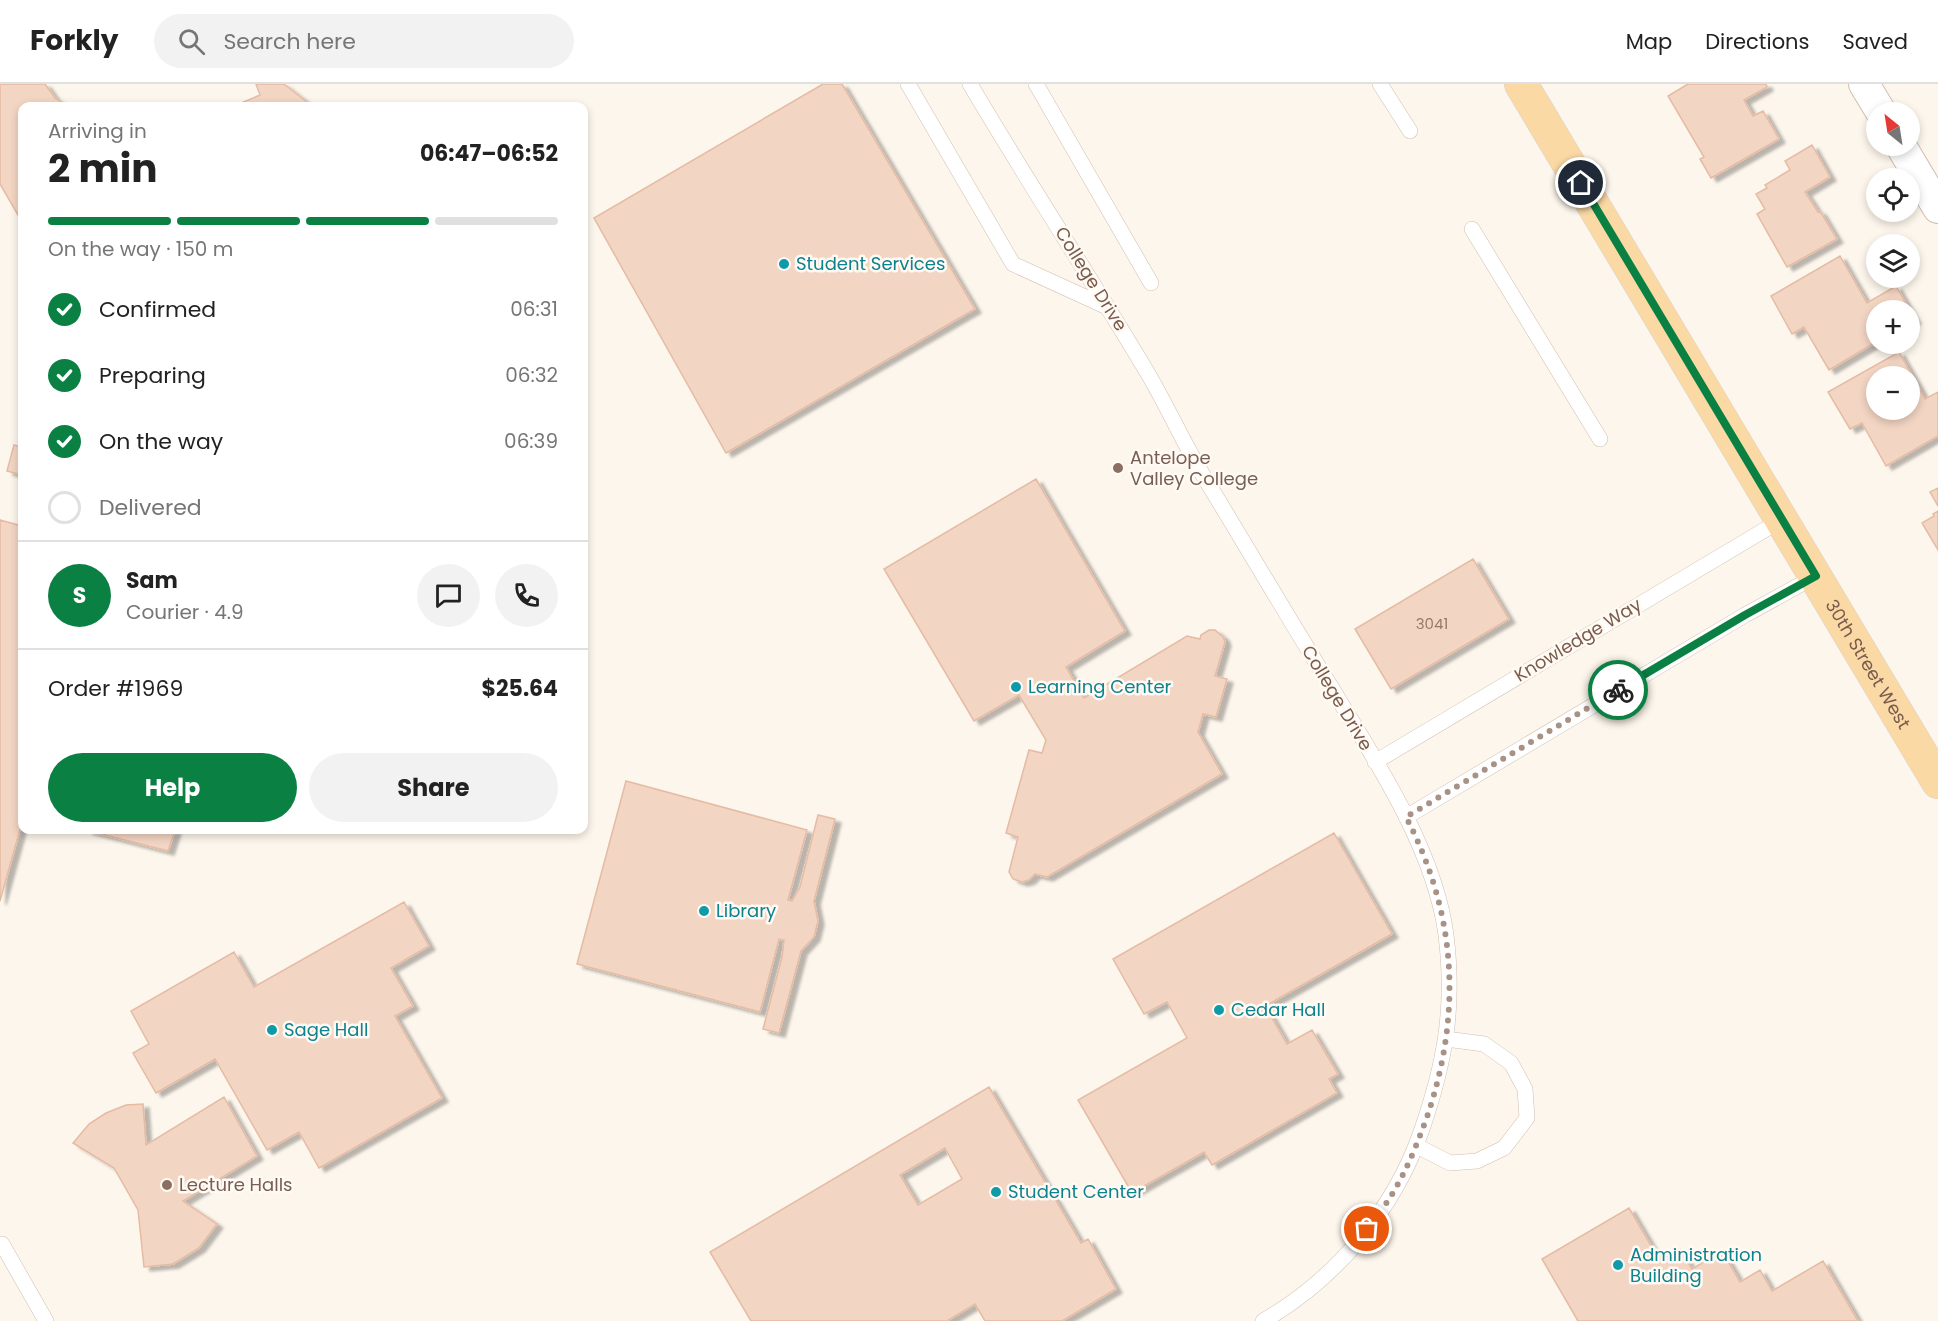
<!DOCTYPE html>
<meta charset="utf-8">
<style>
body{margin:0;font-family:Poppins,sans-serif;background:#f2f2f2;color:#222;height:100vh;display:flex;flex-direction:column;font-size:22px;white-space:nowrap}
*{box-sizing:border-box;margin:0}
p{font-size:20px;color:#767676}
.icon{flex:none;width:33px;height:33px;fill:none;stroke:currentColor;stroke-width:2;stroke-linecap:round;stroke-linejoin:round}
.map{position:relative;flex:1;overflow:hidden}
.side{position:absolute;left:18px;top:18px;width:570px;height:732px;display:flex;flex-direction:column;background:#fff;border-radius:12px;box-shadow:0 3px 9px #0003}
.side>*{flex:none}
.needle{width:39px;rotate:330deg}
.fabs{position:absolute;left:1866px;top:18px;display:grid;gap:12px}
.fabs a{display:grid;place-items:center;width:54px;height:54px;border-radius:50%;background:#fff;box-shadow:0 3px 9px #0003;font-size:30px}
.pin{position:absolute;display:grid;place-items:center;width:51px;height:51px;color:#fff;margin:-26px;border:3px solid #fff;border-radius:50%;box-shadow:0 2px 6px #0007}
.courier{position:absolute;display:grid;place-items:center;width:60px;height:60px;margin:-30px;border:4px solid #0b8043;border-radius:50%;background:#fff;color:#222;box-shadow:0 2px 8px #0007}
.overview em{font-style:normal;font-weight:700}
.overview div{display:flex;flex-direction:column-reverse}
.overview{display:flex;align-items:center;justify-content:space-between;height:102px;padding:0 30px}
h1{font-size:39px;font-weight:700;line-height:45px}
.bar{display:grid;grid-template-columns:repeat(4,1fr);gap:9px 6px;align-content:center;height:72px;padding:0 30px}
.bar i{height:8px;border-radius:4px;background:#e0e0e0}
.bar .current{background:#0b8043}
.bar p{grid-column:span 4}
.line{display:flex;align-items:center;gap:15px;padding:0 30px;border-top:2px solid #e0e0e0}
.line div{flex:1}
.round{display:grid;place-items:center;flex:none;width:63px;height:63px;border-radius:32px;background:#f2f2f2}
ol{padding:0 30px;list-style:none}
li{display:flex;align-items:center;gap:18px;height:66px}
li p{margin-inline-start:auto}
li .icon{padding:6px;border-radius:50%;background:#0b8043;color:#fff;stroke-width:4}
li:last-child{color:#767676}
li i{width:33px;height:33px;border:3px solid #e0e0e0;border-radius:50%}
.button{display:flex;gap:12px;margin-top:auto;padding:12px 30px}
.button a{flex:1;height:69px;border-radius:36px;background:#0b8043;color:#fff;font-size:24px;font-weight:700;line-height:69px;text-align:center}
.button a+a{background:#f2f2f2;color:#222}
header{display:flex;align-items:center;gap:36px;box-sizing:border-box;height:84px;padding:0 30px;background:#fff;border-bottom:2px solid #e0e0e0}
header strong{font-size:28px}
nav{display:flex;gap:33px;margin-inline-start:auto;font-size:21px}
.search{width:420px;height:54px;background:#f2f2f2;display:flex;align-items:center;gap:15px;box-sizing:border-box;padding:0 21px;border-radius:33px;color:#767676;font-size:22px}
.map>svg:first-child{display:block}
.building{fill:#f3d5c3;stroke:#e6bba3;stroke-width:1.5;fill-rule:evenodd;filter:url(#shadow)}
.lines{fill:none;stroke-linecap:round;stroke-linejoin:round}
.lane-casing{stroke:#d1beb0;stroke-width:16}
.street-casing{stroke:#d1beb0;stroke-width:32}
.primary-casing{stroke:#dad1cd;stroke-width:34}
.lane{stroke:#fff;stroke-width:15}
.street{stroke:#fff;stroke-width:30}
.primary{stroke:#fbd9a5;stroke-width:33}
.done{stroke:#a89285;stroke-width:6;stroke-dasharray:0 10.8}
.route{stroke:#0b8043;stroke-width:8}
.culture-dot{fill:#0f9aa8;stroke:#fffaf3;stroke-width:2}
.education-dot{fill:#8d6e63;stroke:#fffaf3;stroke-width:2}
.labels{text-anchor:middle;stroke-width:5;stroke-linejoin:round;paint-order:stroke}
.number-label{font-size:15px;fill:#987a6a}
.culture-label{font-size:18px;fill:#0d838f;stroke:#fffaf3;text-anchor:start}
.street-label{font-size:18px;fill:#7a5c4d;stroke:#fffaf3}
.education-label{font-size:18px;fill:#785e54;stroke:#fffaf3;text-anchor:start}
</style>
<header>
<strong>Forkly</strong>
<div class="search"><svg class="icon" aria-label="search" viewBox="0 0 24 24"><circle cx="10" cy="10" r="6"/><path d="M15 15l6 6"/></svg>Search here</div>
<nav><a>Map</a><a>Directions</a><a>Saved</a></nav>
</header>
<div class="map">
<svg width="1938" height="1237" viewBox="0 0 1938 1237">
<defs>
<filter id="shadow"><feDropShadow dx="6" dy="4" stdDeviation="1.5" flood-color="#0004"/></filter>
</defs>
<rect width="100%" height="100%" fill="#fdf6ec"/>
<path class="building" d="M0,0H45L55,14L68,22H22V138L0,100Z
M256,0H284L312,22H234L260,11Z
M823,0H842L975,225L726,369L594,134Z
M1688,0H1766L1767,3L1744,16L1753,32L1763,27L1779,55L1711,94L1700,75L1704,73L1668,12Z
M1812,61L1830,93L1805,108L1818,128L1820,127L1837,155L1787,183L1757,130L1765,125L1756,110L1767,104L1765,101L1790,86L1785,77Z
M1840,172L1867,219L1896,202L1915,236L1910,239V226H1876V258L1829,286L1804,243L1792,250L1771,212Z
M1899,268L1925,315L1938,308V352L1886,382L1862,339L1850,345L1828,308ZM1876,292H1910V326H1876Z
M14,361L22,363V391L7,387Z
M1036,395L1125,547L1066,583L1084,614L1187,552L1200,555L1201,551L1209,546H1215L1223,553L1225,558L1215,592L1227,595L1216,633L1203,630L1198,648L1222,690L1047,793L1035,790L1029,796L1022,798L1013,795L1009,788L1018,753L1006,749L1029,666L1042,669L1046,656L1019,611L974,637L884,485Z
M1938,404V422L1930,408Z
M1938,427V466L1922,439L1934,432L1933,430Z
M0,436L22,442V738L0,817Z
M1473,475L1509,535L1391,605L1355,545Z
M626,697L807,746L788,816L792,817L800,803L818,731L835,735L814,817L818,837L814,853L801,867L779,949L763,945L782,873L784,856L779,855L760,928L577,880Z
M86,746H175L168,767Z
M1334,749L1392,850L1265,922L1287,960L1312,946L1338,990L1329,995L1337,1009L1212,1081L1204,1068L1132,1109L1078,1016L1187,954L1167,918L1144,930L1113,875Z
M404,818L429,862L391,884L413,922L395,932L442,1014L319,1084L299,1048L267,1066L215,975L156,1009L133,969L149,960L131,927L234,868L254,903Z
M989,1003L1081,1159L1088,1155L1116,1205L1062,1237H985L975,1220L947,1237H751L710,1168ZM945,1064L962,1095L918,1121L900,1091Z
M224,1013L257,1072L183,1117L217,1140L199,1164L173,1180L144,1183L138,1126L114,1084L73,1059L89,1040L106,1029L126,1021L143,1020L146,1061Z
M1629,1124L1660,1177L1680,1165L1692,1185L1722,1167L1740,1198L1760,1186L1772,1207L1823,1177L1858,1237H1578L1542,1175Z"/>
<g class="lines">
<g class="lane-casing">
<path id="lane" d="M908,0L1013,180L1107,223
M970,0C1027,97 1089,191 1147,288C1169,325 1186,365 1209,401C1249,467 1288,533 1328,598C1373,672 1435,765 1446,851C1455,924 1445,979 1421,1048C1394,1126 1335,1196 1263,1237
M1036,0L1151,199
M1380,0L1410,47
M1472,145L1600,355
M1375,678L1783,435
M1406,733L1745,531L1816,492
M1417,1062L1450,1079L1477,1077L1504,1064L1527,1034L1525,1005L1511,979L1484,960L1446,955
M2,1160L46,1237"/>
</g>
<g class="street-casing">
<path id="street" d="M1864,0L1881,28
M1901,62L1938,124"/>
</g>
<g class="primary-casing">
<g id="primary">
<path id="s1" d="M1521,0L1938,698"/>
</g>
</g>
<use href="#lane" class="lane"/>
<use href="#street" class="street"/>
<use href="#primary" class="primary"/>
</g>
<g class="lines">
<path class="done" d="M1367,1145C1397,1109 1411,1077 1427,1033C1462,929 1457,831 1406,733L1618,606"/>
<path class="route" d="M1581,99L1816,492L1745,531L1618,606"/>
</g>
<g class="culture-dot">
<circle cx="784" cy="180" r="6"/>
<circle cx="1016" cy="603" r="6"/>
<circle cx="704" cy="827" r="6"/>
<circle cx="1219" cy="926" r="6"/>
<circle cx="272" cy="946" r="6"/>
<circle cx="996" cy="1108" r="6"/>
<circle cx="1618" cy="1181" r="6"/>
</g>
<g class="education-dot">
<circle cx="1118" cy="384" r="6"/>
<circle cx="167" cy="1101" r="6"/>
</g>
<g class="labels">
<g class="number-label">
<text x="1432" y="545">3041</text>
</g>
<g class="culture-label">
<text x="796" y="186">Student Services</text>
<text x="1028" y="609">Learning Center</text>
<text x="716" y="833">Library</text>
<text x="1231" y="932">Cedar Hall</text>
<text x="284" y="952">Sage Hall</text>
<text x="1008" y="1114">Student Center</text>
<text x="1630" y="1177">Administration<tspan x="1630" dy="21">Building</tspan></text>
</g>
<g class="street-label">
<text transform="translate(1091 195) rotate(58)" y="6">College Drive</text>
<text transform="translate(1578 556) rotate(-31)" y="6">Knowledge Way</text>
<text dy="6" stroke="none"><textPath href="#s1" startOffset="676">30th Street West</textPath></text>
<text transform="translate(1337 614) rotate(59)" y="6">College Drive</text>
</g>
<g class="education-label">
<text x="1130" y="380">Antelope<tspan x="1130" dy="21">Valley College</tspan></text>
<text x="179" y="1107">Lecture Halls</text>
</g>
</g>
</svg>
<div class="fabs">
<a><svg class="needle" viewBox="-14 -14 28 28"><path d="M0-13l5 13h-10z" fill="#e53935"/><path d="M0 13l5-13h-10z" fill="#767676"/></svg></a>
<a><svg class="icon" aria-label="locate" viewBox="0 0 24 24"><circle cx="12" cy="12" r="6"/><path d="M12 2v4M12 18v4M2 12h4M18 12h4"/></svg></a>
<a><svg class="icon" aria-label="layers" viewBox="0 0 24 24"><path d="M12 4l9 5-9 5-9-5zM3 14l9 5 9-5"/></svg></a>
<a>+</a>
<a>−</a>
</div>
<div class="pin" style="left:1367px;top:1145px;background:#ea580c"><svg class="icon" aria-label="bag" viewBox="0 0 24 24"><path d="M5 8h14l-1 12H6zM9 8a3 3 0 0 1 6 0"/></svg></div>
<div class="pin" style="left:1581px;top:99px;background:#1f2937"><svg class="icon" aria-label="home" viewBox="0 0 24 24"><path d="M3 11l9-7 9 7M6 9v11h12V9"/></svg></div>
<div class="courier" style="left:1618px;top:606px"><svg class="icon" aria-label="bike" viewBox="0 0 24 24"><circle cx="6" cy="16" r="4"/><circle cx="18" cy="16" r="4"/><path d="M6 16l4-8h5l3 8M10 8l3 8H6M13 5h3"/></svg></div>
<section class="side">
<div class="overview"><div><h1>2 min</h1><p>Arriving in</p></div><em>06:47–06:52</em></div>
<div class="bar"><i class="current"></i><i class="current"></i><i class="current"></i><i></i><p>On the way · 150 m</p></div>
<ol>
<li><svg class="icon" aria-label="check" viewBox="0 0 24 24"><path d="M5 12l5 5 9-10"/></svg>Confirmed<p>06:31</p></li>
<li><svg class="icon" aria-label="check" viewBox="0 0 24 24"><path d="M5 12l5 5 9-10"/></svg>Preparing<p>06:32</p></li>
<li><svg class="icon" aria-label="check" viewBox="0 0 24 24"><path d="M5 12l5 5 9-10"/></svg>On the way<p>06:39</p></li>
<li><i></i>Delivered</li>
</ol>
<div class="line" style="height:108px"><b class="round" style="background:#0b8043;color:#fff">S</b><div><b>Sam</b><p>Courier · 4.9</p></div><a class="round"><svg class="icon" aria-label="chat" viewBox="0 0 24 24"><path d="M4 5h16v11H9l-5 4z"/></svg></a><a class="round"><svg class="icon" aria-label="phone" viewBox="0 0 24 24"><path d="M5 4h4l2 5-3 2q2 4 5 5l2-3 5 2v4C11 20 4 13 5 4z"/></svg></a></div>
<div class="line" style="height:78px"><div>Order #1969</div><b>$25.64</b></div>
<div class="button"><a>Help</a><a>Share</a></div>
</section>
</div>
